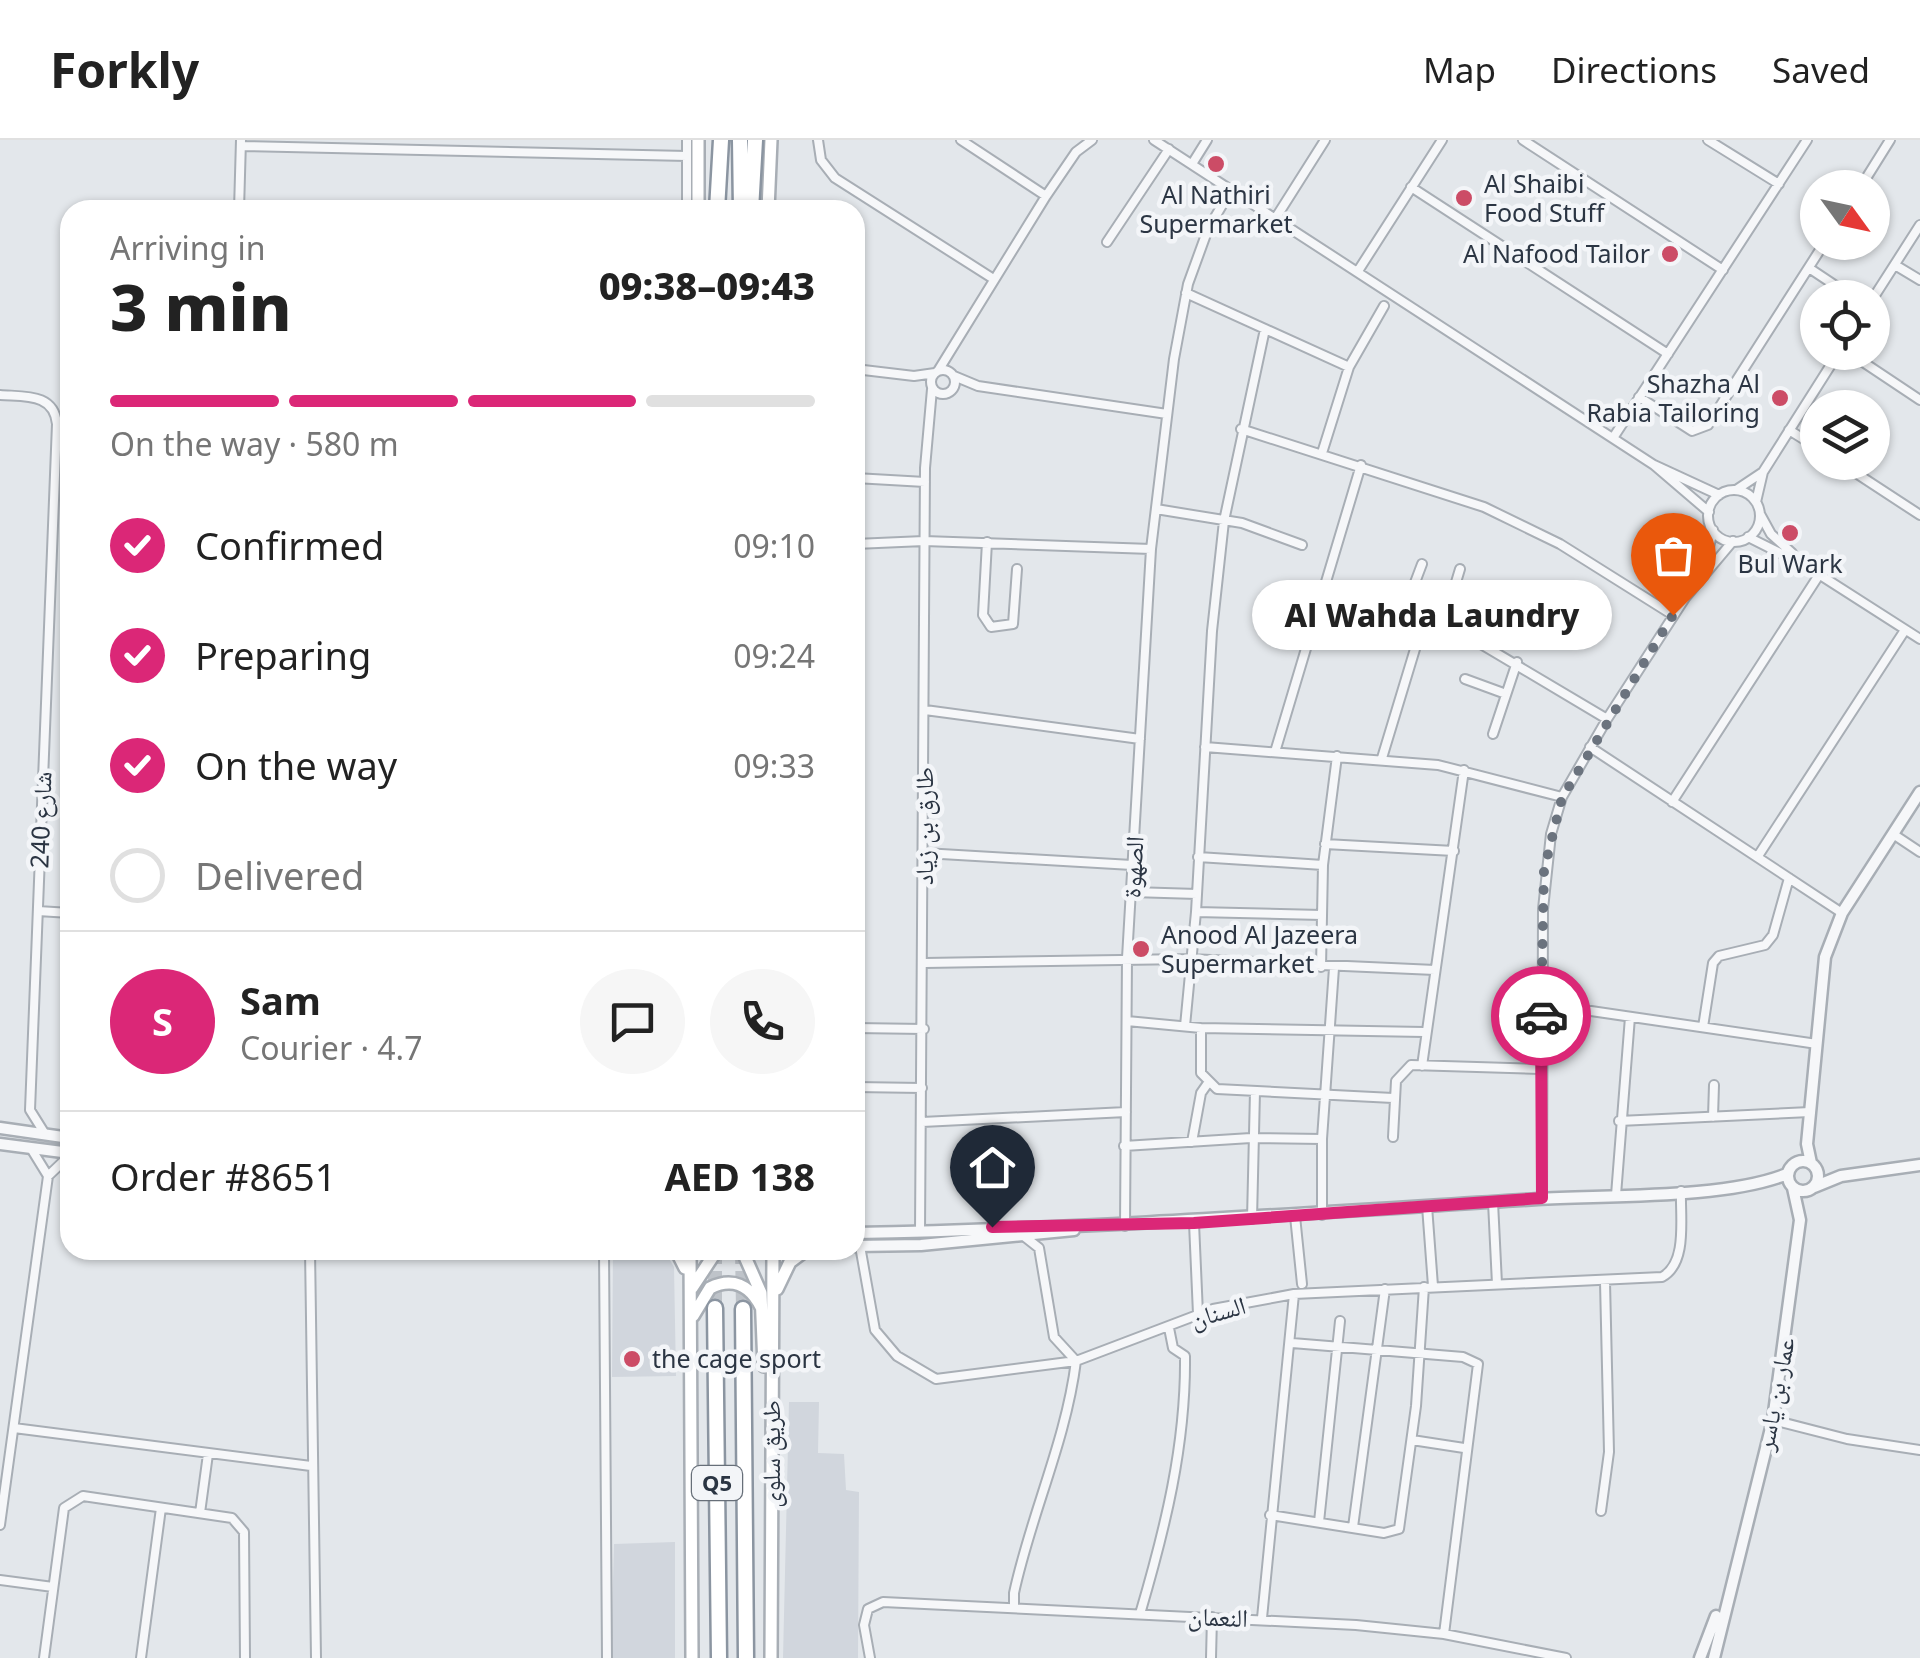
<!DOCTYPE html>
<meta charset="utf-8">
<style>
body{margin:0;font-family:"Noto Sans","Noto Naskh Arabic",sans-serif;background:#f6f6f6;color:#222;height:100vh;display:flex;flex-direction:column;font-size:38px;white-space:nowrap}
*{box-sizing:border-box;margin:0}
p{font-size:32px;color:#767676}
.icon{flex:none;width:55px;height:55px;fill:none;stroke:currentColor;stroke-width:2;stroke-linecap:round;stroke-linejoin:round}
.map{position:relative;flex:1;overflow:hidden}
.details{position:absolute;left:60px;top:60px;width:805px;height:1060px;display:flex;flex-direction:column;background:#fff;border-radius:30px;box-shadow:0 2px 8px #0004}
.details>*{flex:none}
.needle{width:65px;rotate:123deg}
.controls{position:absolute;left:1800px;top:30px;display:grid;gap:20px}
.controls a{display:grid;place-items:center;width:90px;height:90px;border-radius:50%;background:#fff;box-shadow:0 2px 8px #0004;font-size:50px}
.pin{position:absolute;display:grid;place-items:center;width:85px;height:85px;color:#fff;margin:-102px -42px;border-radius:50% 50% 50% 0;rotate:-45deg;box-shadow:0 0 10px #0007}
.pin .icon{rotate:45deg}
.courier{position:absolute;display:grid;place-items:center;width:100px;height:100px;margin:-50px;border:8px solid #db2777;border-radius:50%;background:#fff;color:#222;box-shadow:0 2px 12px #0007}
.bubble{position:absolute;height:70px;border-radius:35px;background:#fff;box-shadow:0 2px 8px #0004;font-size:32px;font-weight:800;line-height:70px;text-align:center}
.summary em{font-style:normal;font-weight:800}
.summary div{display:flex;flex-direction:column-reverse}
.summary{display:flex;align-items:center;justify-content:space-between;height:170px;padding:0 50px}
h1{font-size:65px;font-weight:800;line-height:75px}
.bar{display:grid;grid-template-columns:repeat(4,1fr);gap:15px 10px;align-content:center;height:120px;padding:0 50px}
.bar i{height:12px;border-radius:8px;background:#e0e0e0}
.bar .on{background:#db2777}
.bar p{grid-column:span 4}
.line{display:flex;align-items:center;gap:25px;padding:0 50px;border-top:2px solid #e0e0e0}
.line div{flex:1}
.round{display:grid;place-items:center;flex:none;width:105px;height:105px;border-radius:52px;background:#f6f6f6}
ol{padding:0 50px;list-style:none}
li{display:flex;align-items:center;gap:30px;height:110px}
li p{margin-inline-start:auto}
li .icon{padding:10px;border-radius:50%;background:#db2777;color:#fff;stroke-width:4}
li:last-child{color:#767676}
li i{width:55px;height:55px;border:5px solid #e0e0e0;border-radius:50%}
header{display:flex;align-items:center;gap:60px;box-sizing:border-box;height:140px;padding:0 50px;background:#fff;border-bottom:2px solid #e0e0e0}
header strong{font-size:48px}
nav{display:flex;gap:55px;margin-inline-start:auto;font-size:35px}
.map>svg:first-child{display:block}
.built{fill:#d1d6dd}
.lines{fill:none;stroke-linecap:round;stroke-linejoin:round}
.motorway-tunnel{stroke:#bec3c9;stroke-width:14;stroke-dasharray:14 7;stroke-linecap:butt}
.minor-casing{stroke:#a8aeb5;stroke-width:12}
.tertiary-casing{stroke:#a8aeb5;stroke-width:15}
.secondary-casing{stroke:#a8aeb5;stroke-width:16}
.motorway-casing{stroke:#8b95a1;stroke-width:19}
.minor{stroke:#f6f7f9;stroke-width:8}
.tertiary{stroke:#f6f7f9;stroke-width:10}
.secondary{stroke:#fff;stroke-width:11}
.motorway{stroke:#fff;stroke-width:14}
.done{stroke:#6b737e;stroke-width:10;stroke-dasharray:0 18}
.route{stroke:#db2777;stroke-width:12}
.poi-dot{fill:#cc4c66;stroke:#f3f5f8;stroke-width:4}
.labels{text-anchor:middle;stroke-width:9;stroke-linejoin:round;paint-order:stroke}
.shield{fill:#f3f5f8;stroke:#676f79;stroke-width:2.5}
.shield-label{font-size:22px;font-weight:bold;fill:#2b3543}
.poi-label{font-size:25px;fill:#2b3543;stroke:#f3f5f8;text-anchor:start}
.street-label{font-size:25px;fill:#2b3543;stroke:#f3f5f8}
</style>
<header>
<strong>Forkly</strong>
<nav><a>Map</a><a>Directions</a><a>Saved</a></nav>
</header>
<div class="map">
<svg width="1920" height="1518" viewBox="0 0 1920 1518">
<rect width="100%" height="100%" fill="#e3e7eb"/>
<path class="built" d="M613,1110H664L674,1127L676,1236L612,1237Z
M789,1262H819L818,1313L844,1314L846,1350L859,1352L858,1518H783Z
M675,1402V1518H611L614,1404Z"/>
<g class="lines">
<path class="motorway-tunnel" d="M715,1110V1168
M742,1110L743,1169"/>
<g class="minor-casing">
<path id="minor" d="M818,0L821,20L835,38L992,138
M961,0L1046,56
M1154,0L1654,325
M1523,0L1723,130
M1708,0L1779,44
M241,6L687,16
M1192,24L1207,0
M1411,47L1668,214
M1860,48L1890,0
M239,70L241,0
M687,70V0
M1275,79L1325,0
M1107,102L1169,9
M1895,125L1920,140
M1809,128L1854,158
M1358,131L1442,0
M1186,153L1349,227
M1872,160L1920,85
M1848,212L1920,260
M855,229L914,236L935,233
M931 242a12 12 0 1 1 24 0a12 12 0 1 1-24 0Z
M938,231L1046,56L1076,12L1092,0
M954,236L978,246L1167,274
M0,255C25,257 54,253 57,284L30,970L45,994
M1639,257L1692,291L1708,285L1825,102
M1241,289L1484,367L1560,404L1673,475
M1789,290L1818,308
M1613,298L1807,0
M1322,313L1349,227L1384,166
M1839,322L1920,375
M855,338L925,342
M1736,350L1763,332
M1708 376a26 26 0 1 1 52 0a26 26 0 1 1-52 0Z
M1756,362L1763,332L1839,212
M1156,369L1242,383L1302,405
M1709,372L1654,325L1719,355
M1760,374L1771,394L1792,413
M1748,397L1806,426L1920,499
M987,402L983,475L991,487L1013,484L1017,429
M855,404L924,401L1151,409
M1694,441L1707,416L1713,390
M1328,445L1444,482L1607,579
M1405,469L1422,424
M1444,482L1460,429
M1465,539L1506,554
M925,570L1140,599
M1493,594L1517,522
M1205,607L1438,625L1562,657
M1590,607L1842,773
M1275,612L1361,325
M1382,618L1425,476
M1672,662L1819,435
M1893,694L1920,712
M1325,704L1454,711
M924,713L1132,725
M1758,716L1905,490
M1198,717L1323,725
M1132,752L1197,754
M38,771L70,773
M1196,772L1322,775
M925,823L1189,819L1435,830
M1321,827L1323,725L1337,616
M1591,871L1817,904
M1127,881L1201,888L1424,892
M1185,886L1196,772L1212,491L1224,381L1265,189
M1703,887L1713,823L1719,816L1765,805L1773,795L1789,738
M855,888L924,889
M1201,888V933L1217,949L1393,958
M1422,926L1464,630
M855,947L922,948
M1713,977L1714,945
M1619,981L1810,972
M922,982L1126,972
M1393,997L1396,941L1411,925L1540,929
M1192,1002L1201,953L1208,943
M1124,1006L1251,998L1322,999
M32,1010L48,1036
M1616,1055L1630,877
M1542,1059L1543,769L1551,694L1562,657L1607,579L1685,458L1733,401
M1493,1062L1497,1144
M1427,1066L1433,1146
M1322,1075V999L1334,828
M1295,1076L1302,1144
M1252,1079L1255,951
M1194,1083L1198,1174
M1125,1086L1127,818L1151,409L1174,219L1188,144L1208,89L1231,50
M920,1092L925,328L932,249
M1025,1097L1039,1108L1054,1197L1076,1221
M860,1106L875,1190L897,1216L936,1239L1076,1221L1213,1169L1294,1154L1662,1137C1688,1123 1680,1077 1681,1051
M310,1110L316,1518
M604,1110L607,1518
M1292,1203L1463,1217L1478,1224L1444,1494
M1773,1280L1847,1299L1920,1310
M14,1288L311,1326
M1412,1300L1464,1308
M1601,1371L1609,1312L1605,1142
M200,1373L208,1314
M1270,1375L1384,1393L1399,1389L1416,1266L1424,1147
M1319,1382L1340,1181
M0,1385L48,1036L70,1015
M1353,1387L1385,1149
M0,1440L53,1447
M1014,1467V1453C1031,1374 1066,1301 1076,1221
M1140,1474C1165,1389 1186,1305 1185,1216L1173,1208L1169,1188
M1262,1478L1294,1154
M44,1518L64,1368L83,1356L232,1378L244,1392L245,1518
M141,1518L161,1368
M870,1518L864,1485L868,1469L883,1462L1356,1485L1444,1494L1566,1518
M1211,1518L1212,1477"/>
</g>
<g class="tertiary-casing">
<path id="tertiary" d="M0,988L70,998
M0,1004L70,1013
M1788 1036a15 15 0 1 1 30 0a15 15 0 1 1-30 0Z
M1811,1023L1807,1004L1825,817L1842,773L1920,652
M1814,1047L1841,1036L1920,1025
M855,1093C1083,1089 1310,1073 1538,1059C1606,1055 1726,1059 1787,1034L1790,1028
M855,1106L921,1105L1074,1090
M1700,1518L1716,1476
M1714,1518L1773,1280L1800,1080L1793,1048"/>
</g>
<g class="secondary-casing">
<path id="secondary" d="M698,70V0
M768,70L771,0
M676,1110L685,1128
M690,1110L692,1518
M742,1110L761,1153L764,1226
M692,1148L717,1110
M777,1149L790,1122L806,1110
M693,1176L710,1148C732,1137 750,1145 761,1167
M771,1518L773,1110"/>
</g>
<g class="motorway-casing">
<path id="motorway" d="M740,0L741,70
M717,70L721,0
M751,70L755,0
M715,1168L719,1518
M743,1169L746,1518"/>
</g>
<use href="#minor" class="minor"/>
<use href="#tertiary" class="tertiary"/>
<use href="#secondary" class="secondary"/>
<use href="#motorway" class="motorway"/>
</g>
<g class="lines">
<path class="done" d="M1541,876L1544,730L1562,658L1673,475"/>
<path class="route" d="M992,1087L1194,1083L1542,1058L1541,876"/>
</g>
<g class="poi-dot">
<circle cx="1216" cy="24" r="10"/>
<circle cx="1464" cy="58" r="10"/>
<circle cx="1670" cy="114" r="10"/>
<circle cx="1780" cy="258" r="10"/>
<circle cx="1790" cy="393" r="10"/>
<circle cx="1141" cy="809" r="10"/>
<circle cx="632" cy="1219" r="10"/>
</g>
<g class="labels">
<rect class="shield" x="692" y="1326" width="50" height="34" rx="8"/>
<g class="shield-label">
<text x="717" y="1351">Q5</text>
</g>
<g class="poi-label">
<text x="1484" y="53">Al Shaibi<tspan x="1484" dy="29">Food Stuff</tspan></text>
<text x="1216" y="64" text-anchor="middle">Al Nathiri<tspan x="1216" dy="29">Supermarket</tspan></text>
<text x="1650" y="123" text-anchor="end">Al Nafood Tailor</text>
<text x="1760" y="253" text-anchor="end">Shazha Al<tspan x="1760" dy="29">Rabia Tailoring</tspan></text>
<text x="1790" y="433" text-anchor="middle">Bul Wark</text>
<text x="1161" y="804">Anood Al Jazeera<tspan x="1161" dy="29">Supermarket</tspan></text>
<text x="652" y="1228">the cage sport</text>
</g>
<g class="street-label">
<text transform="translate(41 680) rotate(-88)" y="9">شارع 240</text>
<text transform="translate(924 686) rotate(-90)" y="9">طارق بن زياد</text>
<text transform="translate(1133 727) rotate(-87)" y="9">الصهوة</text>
<text transform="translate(1218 1172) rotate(-16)" y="9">السنان</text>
<text transform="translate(1775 1254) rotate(-79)" y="9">عمار بن ياسر</text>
<text transform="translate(771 1314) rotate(-90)" y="9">طريق سلوى</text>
<text transform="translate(1218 1477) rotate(2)" y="9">النعمان</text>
</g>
</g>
</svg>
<div class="controls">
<a><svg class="needle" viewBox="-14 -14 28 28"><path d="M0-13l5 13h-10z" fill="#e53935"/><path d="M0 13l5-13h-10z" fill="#767676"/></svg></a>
<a><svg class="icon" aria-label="locate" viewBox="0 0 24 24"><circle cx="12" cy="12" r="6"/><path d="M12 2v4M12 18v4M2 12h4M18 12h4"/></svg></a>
<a><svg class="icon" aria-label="layers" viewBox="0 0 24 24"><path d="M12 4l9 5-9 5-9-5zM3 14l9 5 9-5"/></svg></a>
</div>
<div class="pin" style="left:1673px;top:475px;background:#ea580c"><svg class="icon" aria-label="bag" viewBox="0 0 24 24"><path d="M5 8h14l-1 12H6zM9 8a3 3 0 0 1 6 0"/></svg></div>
<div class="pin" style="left:992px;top:1087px;background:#1f2937"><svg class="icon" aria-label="home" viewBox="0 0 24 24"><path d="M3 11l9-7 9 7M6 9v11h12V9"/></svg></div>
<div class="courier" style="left:1541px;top:876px"><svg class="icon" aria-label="car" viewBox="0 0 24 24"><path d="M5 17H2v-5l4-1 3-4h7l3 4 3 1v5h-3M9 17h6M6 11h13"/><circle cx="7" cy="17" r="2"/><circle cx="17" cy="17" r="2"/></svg></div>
<div class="bubble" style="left:1252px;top:440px;width:360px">Al Wahda Laundry</div>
<section class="details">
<div class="summary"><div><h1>3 min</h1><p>Arriving in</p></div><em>09:38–09:43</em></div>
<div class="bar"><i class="on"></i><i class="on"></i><i class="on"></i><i></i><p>On the way · 580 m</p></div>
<ol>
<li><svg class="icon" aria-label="check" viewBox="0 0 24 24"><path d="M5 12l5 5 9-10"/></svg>Confirmed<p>09:10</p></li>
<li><svg class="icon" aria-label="check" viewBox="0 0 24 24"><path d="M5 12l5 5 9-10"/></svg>Preparing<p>09:24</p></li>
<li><svg class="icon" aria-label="check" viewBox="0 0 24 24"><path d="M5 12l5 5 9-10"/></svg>On the way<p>09:33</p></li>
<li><i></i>Delivered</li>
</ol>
<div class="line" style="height:180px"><b class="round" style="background:#db2777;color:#fff">S</b><div><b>Sam</b><p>Courier · 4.7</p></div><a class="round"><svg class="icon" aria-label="chat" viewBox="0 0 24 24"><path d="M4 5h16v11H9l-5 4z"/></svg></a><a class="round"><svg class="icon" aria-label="phone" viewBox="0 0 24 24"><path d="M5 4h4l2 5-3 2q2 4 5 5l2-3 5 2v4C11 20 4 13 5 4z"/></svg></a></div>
<div class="line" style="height:130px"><div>Order #8651</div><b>AED 138</b></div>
</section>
</div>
